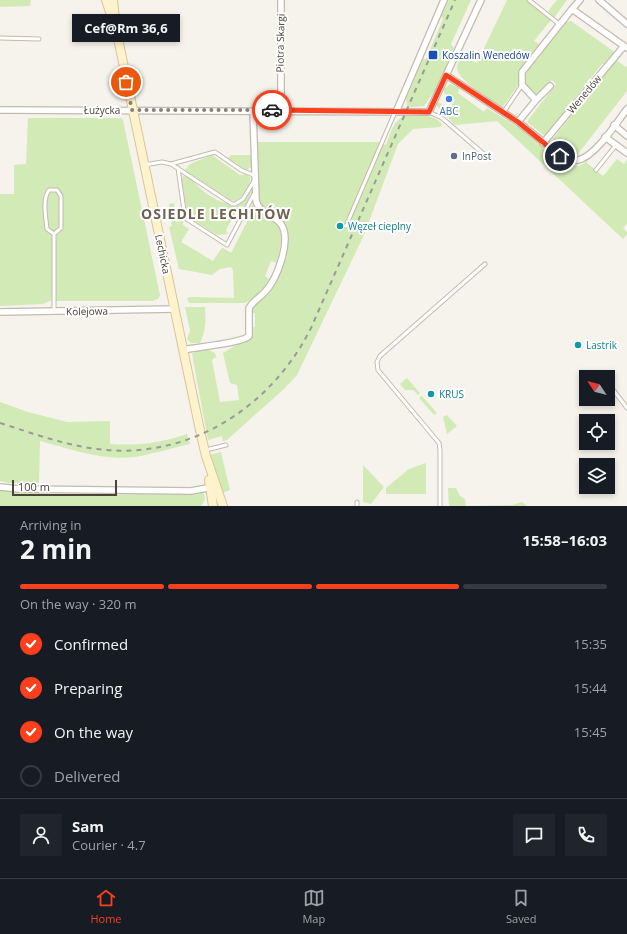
<!DOCTYPE html>
<meta charset="utf-8">
<style>
body{margin:0;font-family:"Open Sans",sans-serif;background:#20242c;color:#f1f3f6;height:100vh;display:flex;flex-direction:column;font-size:15px;white-space:nowrap}
*{box-sizing:border-box;margin:0}
p{font-size:13px;color:#9ea1a6}
.icon{flex:none;width:22px;height:22px;fill:none;stroke:currentColor;stroke-width:2;stroke-linecap:round;stroke-linejoin:round}
.map{position:relative;height:506px;overflow:hidden}
.drawer{display:flex;flex-direction:column;background:#171b24;flex:1}
.drawer>*{flex:none}
.needle{width:26px;rotate:306deg}
.fabs{position:absolute;left:579px;top:370px;display:grid;gap:8px}
.fabs a{display:grid;place-items:center;width:36px;height:36px;border-radius:0px;background:#171b24;box-shadow:0 2px 6px #0003;font-size:20px}
.scale{position:absolute;left:12px;bottom:10px;width:105px;box-sizing:border-box;padding-left:4px;border:2px solid #4b4439;border-top:0;font-size:11px;line-height:14px;white-space:nowrap;color:#4b4439;-webkit-text-stroke:3px #fff;paint-order:stroke}
.pin{position:absolute;display:grid;place-items:center;width:34px;height:34px;color:#fff;margin:-17px;border:2px solid #fff;border-radius:50%;box-shadow:0 1px 4px #0007}
.courier{position:absolute;display:grid;place-items:center;width:40px;height:40px;margin:-20px;border:3px solid #fc3f1d;border-radius:50%;background:#fff;color:#222;box-shadow:0 1px 5px #0007}
.bubble{position:absolute;height:28px;border-radius:0px;background:#171b24;box-shadow:0 2px 6px #0003;font-size:13px;font-weight:700;line-height:28px;text-align:center}
.overview em{font-style:normal;font-weight:700}
.overview div{display:flex;flex-direction:column-reverse}
.overview{display:flex;align-items:center;justify-content:space-between;height:68px;padding:0 20px}
h1{font-size:26px;font-weight:700;line-height:30px}
.bar{display:grid;grid-template-columns:repeat(4,1fr);gap:6px 4px;align-content:center;height:48px;padding:0 20px}
.bar i{height:5px;border-radius:3px;background:#363941}
.bar .selected{background:#fc3f1d}
.bar p{grid-column:span 4}
.line{display:flex;align-items:center;gap:10px;padding:0 20px;border-top:1px solid #363941}
.line div{flex:1}
.round{display:grid;place-items:center;flex:none;width:42px;height:42px;border-radius:0px;background:#20242c}
ol{padding:0 20px;list-style:none}
li{display:flex;align-items:center;gap:12px;height:44px}
li p{margin-inline-start:auto}
li .icon{padding:4px;border-radius:50%;background:#fc3f1d;color:#fff;stroke-width:4}
li:last-child{color:#9ea1a6}
li i{width:22px;height:22px;border:2px solid #363941;border-radius:50%}
.menu{display:flex;justify-content:space-around;align-items:center;height:56px;border-top:1px solid #363941;background:#171b24;font-size:11px;color:#9ea1a6}
.menu a{display:grid;justify-items:center;gap:2px}
.menu .selected{color:#fc3f1d}
.map>svg:first-child{display:block}
.green{fill:#d2eab5}
.lines{fill:none;stroke-linecap:round;stroke-linejoin:round}
.lane-casing{stroke:#c2bbae;stroke-width:5}
.street-casing{stroke:#c2bbae;stroke-width:8}
.secondary-casing{stroke:#d6c79b;stroke-width:10}
.lane{stroke:#fff;stroke-width:3}
.street{stroke:#fff;stroke-width:5.5}
.secondary{stroke:#fff3cd;stroke-width:8}
.rail{stroke:#9a9a9a;stroke-width:2;stroke-dasharray:5 5;stroke-linecap:butt}
.done{stroke:#878178;stroke-width:4;stroke-dasharray:0 7.2}
.route{stroke:#fc3f1d;stroke-width:5}
.transit-dot{fill:#1a4fb4;stroke:#fff;stroke-width:1.5}
.shop-dot{fill:#3f7fe0;stroke:#fff;stroke-width:1.5}
.service-dot{fill:#5c6f8a;stroke:#fff;stroke-width:1.5}
.culture-dot{fill:#0f9aa8;stroke:#fff;stroke-width:1.5}
.labels{text-anchor:middle;stroke-width:4;stroke-linejoin:round;paint-order:stroke}
.street-label{font-size:10px;fill:#4b4439;stroke:#fff}
.transit-label{font-size:10px;fill:#164399;stroke:#fff;text-anchor:start}
.shop-label{font-size:10px;fill:#366cbe;stroke:#fff}
.service-label{font-size:10px;fill:#4e5e75;stroke:#fff;text-anchor:start}
.culture-label{font-size:10px;fill:#0d838f;stroke:#fff;text-anchor:start}
.district-label{font-size:14px;font-weight:bold;letter-spacing:1px;fill:#6e6250;stroke:#fff}
</style>
<div class="map">
<svg width="627" height="506" viewBox="0 0 627 506">
<rect width="100%" height="100%" fill="#f6f3ec"/>
<path class="green" d="M0,0H31L30,6L0,7Z
M448,0H471L451,44L454,48L438,86L424,106L411,107L407,106L406,99L423,59H426L443,19L441,17Z
M507,0H526L551,20L534,41L539,44L518,71V85L502,108C492,100 456,80 457,67C457,64 460,59 461,56L477,63Z
M557,0H567L554,18L548,11Z
M571,21L616,53L607,64H602L545,136L528,123V120L556,84L552,80L540,94L536,95L527,86L524,76L563,23Z
M616,60L626,67L627,66V91L577,155L564,152L551,141Z
M450,84L459,88L458,93L484,112L487,108L521,129L564,163L579,166L588,161L587,163L603,176L617,159L624,164L627,160V224L623,228L627,232V235L623,239L497,121L455,125L436,105L438,102L450,108L455,100L444,93V89Z
M407,115C420,115 433,114 442,124L441,127L413,129L398,144L364,235L297,375L284,389L227,440L223,441L222,436L208,440L192,354L195,352L207,349L215,353L216,357L212,360L220,402L239,400L237,385L230,383L223,353L250,337V328L255,327V313H251L252,306L268,295L287,257L286,224L262,208L259,203L257,142H378L386,145C391,133 393,119 407,115Z
M28,118H121L123,120L160,295L158,299L152,301H50L43,304L0,306V194H14V165L26,164Z
M212,155L240,175L246,174L250,177C251,187 243,196 235,201L230,200L185,170L190,164Z
M231,155H252L251,167L247,170L244,169L228,158Z
M183,176C191,177 196,184 200,188C209,197 222,203 233,205L252,191L245,207L239,206L226,230L228,234L217,235L188,217L181,180Z
M254,201C261,229 293,209 276,263L271,261L265,276L269,279L261,293L245,303H189L187,298L191,297L234,298L233,271L231,267L220,269L212,275L179,269L169,227L172,226L171,217H167L166,210H170L169,204L174,203L176,222L183,221V225L189,229L181,242L213,261L221,249L223,248L231,253L253,210L250,209Z
M185,307H205C206,320 206,331 200,343H191L187,339L190,331Z
M407,378L420,393L418,395L413,390H405L400,384Z
M422,396L437,413L434,415L419,398Z
M0,402L28,412L67,422L110,421V444C137,446 161,443 187,434L190,444C172,448 153,454 135,457C103,461 70,449 40,441L39,483H8L0,481Z
M447,415L457,426L447,434L443,417Z
M221,452L230,490L220,494L210,455Z
M426,463V494H386V488L409,469Z
M363,465L384,487L371,504L363,502Z
M448,488H456L460,496L465,499L466,506L512,505L522,502L527,506H449Z
M0,490L81,496L201,492L204,494L205,499L201,506H0Z"/>
<g class="lines">
<g class="lane-casing">
<path id="lane" d="M529,0L559,24
M0,38L39,39
M429,112L442,118L486,156
M503,113L522,85
M171,164L232,204H235L243,199L254,181
M144,165L162,162L171,164L215,152L241,170L256,176
M178,168L185,218L227,245L255,192
M596,170L616,145
M346,226L395,112
M54,234L61,228V196L57,190H49C42,199 46,218 47,229L54,234V311
M608,383L627,408
M206,450L226,445
M357,506V502
M440,506V450L439,443L378,370L377,362L380,356L485,264"/>
</g>
<g class="street-casing">
<path id="street" d="M580,0L572,9L624,46
M599,0L627,24
M446,75L518,122L561,156C566,159 572,162 578,160C595,157 617,122 627,109
M536,100L550,86
M0,110L429,112L481,0
M281,110V0
M396,112L444,0
M518,122L536,100L522,85V72L572,9
M614,125L627,136
M605,137L627,153
M543,143L624,46L627,48
M0,312L174,309
M183,350C196,347 243,343 249,336V308C253,301 259,298 264,293C277,280 292,240 281,224C274,215 259,213 256,201L253,111
M0,487L19,489L191,491L213,487"/>
</g>
<g class="secondary-casing">
<path id="secondary" d="M106,0L111,15
M113,0L116,29L201,435L206,456L223,506
M209,480L213,506"/>
</g>
<use href="#lane" class="lane"/>
<use href="#street" class="street"/>
<use href="#secondary" class="secondary"/>
<path class="rail" d="M0,423C32,433 64,445 97,449C188,461 271,408 311,328L455,0"/>
</g>
<g class="lines">
<path class="done" d="M126,82L132,110H272"/>
<path class="route" d="M272,110L429,112L446,75L518,122L560,156"/>
</g>
<rect class="transit-dot" x="428" y="50" width="10" height="10" rx="2"/>
<circle class="shop-dot" cx="449" cy="99" r="4"/>
<circle class="service-dot" cx="454" cy="156" r="4"/>
<g class="culture-dot">
<circle cx="340" cy="226" r="4"/>
<circle cx="578" cy="345" r="4"/>
<circle cx="431" cy="394" r="4"/>
</g>
<g class="labels">
<g class="street-label">
<text transform="translate(280 43) rotate(-89)" y="4">Piotra Skargi</text>
<text transform="translate(584 94) rotate(-50)" y="4">Wenedów</text>
<text x="102" y="114">Łużycka</text>
<text transform="translate(163 254) rotate(78)" y="4">Lechicka</text>
<text transform="translate(87 311) rotate(-1)" y="4">Kolejowa</text>
</g>
<g class="transit-label">
<text x="442" y="59">Koszalin Wenedów</text>
</g>
<g class="shop-label">
<text x="449" y="115">ABC</text>
</g>
<g class="service-label">
<text x="462" y="160">InPost</text>
</g>
<g class="culture-label">
<text x="348" y="230">Węzeł cieplny</text>
<text x="586" y="349">Lastrik</text>
<text x="439" y="398">KRUS</text>
</g>
<g class="district-label">
<text x="216" y="219">OSIEDLE LECHITÓW</text>
</g>
</g>
</svg>
<div class="fabs">
<a><svg class="needle" viewBox="-14 -14 28 28"><path d="M0-13l5 13h-10z" fill="#e53935"/><path d="M0 13l5-13h-10z" fill="#9ea1a6"/></svg></a>
<a><svg class="icon" aria-label="locate" viewBox="0 0 24 24"><circle cx="12" cy="12" r="6"/><path d="M12 2v4M12 18v4M2 12h4M18 12h4"/></svg></a>
<a><svg class="icon" aria-label="layers" viewBox="0 0 24 24"><path d="M12 4l9 5-9 5-9-5zM3 14l9 5 9-5"/></svg></a>
</div>
<div class="scale">100 m</div>
<div class="pin" style="left:126px;top:82px;background:#ea580c"><svg class="icon" aria-label="bag" viewBox="0 0 24 24"><path d="M5 8h14l-1 12H6zM9 8a3 3 0 0 1 6 0"/></svg></div>
<div class="pin" style="left:560px;top:156px;background:#1f2937"><svg class="icon" aria-label="home" viewBox="0 0 24 24"><path d="M3 11l9-7 9 7M6 9v11h12V9"/></svg></div>
<div class="courier" style="left:272px;top:110px"><svg class="icon" aria-label="car" viewBox="0 0 24 24"><path d="M5 17H2v-5l4-1 3-4h7l3 4 3 1v5h-3M9 17h6M6 11h13"/><circle cx="7" cy="17" r="2"/><circle cx="17" cy="17" r="2"/></svg></div>
<div class="bubble" style="left:72px;top:14px;width:108px">Cef@Rm 36,6</div>
</div>
<section class="drawer">
<div class="overview"><div><h1>2 min</h1><p>Arriving in</p></div><em>15:58–16:03</em></div>
<div class="bar"><i class="selected"></i><i class="selected"></i><i class="selected"></i><i></i><p>On the way · 320 m</p></div>
<ol>
<li><svg class="icon" aria-label="check" viewBox="0 0 24 24"><path d="M5 12l5 5 9-10"/></svg>Confirmed<p>15:35</p></li>
<li><svg class="icon" aria-label="check" viewBox="0 0 24 24"><path d="M5 12l5 5 9-10"/></svg>Preparing<p>15:44</p></li>
<li><svg class="icon" aria-label="check" viewBox="0 0 24 24"><path d="M5 12l5 5 9-10"/></svg>On the way<p>15:45</p></li>
<li><i></i>Delivered</li>
</ol>
<div class="line" style="height:72px"><a class="round"><svg class="icon" aria-label="person" viewBox="0 0 24 24"><circle cx="12" cy="8" r="4"/><path d="M4 21q1-7 8-7t8 7"/></svg></a><div><b>Sam</b><p>Courier · 4.7</p></div><a class="round"><svg class="icon" aria-label="chat" viewBox="0 0 24 24"><path d="M4 5h16v11H9l-5 4z"/></svg></a><a class="round"><svg class="icon" aria-label="phone" viewBox="0 0 24 24"><path d="M5 4h4l2 5-3 2q2 4 5 5l2-3 5 2v4C11 20 4 13 5 4z"/></svg></a></div>
</section>
<nav class="menu">
<a class="selected"><svg class="icon" aria-label="home" viewBox="0 0 24 24"><path d="M3 11l9-7 9 7M6 9v11h12V9"/></svg>Home</a>
<a><svg class="icon" aria-label="map" viewBox="0 0 24 24"><path d="M3 6l6-2 6 2 6-2v14l-6 2-6-2-6 2zM9 4v14M15 6v14"/></svg>Map</a>
<a><svg class="icon" aria-label="saved" viewBox="0 0 24 24"><path d="M7 4h10v16l-5-4-5 4z"/></svg>Saved</a>
</nav>
